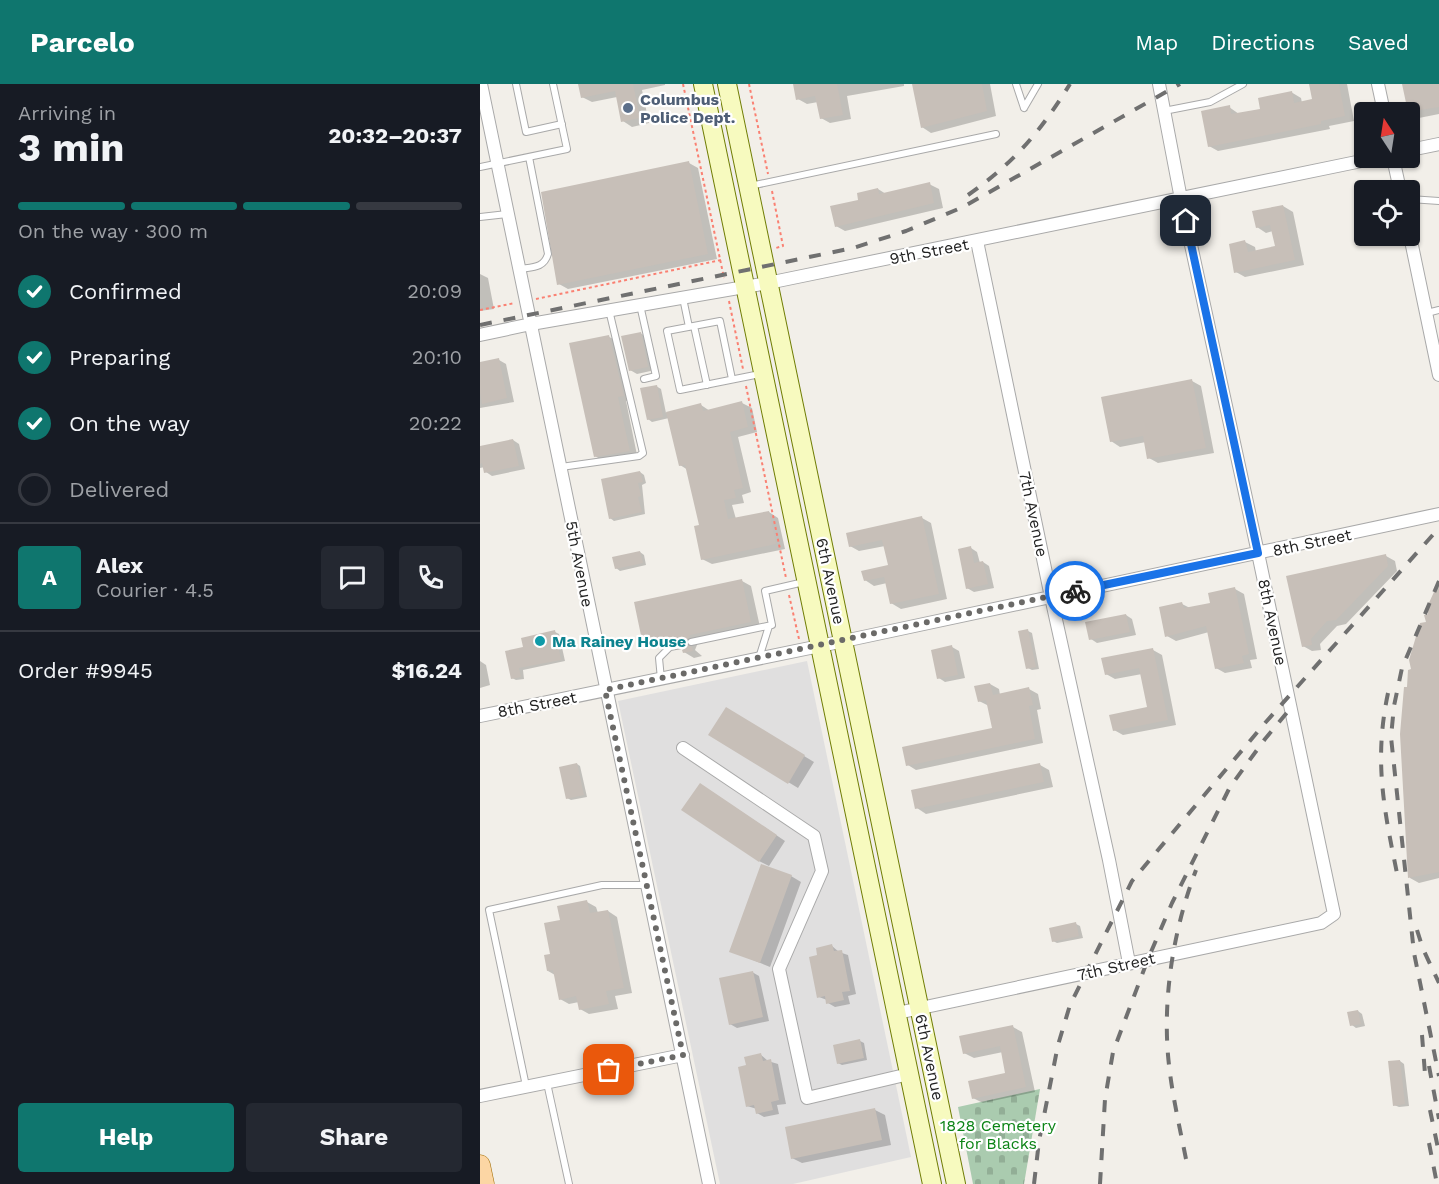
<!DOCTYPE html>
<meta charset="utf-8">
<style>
body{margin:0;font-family:"Work Sans",sans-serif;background:#242831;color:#f1f3f6;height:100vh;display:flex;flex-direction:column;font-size:22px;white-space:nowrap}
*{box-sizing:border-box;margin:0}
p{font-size:20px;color:#9ea1a6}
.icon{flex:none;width:33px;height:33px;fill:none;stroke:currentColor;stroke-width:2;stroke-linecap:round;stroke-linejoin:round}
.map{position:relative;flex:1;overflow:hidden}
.details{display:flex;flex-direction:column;background:#171b24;width:480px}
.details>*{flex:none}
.needle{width:39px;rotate:348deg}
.tools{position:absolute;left:874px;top:18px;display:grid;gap:12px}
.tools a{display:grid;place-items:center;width:66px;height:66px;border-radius:6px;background:#171b24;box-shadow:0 2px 4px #0004;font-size:30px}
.pin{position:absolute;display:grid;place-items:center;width:51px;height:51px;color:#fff;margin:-26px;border-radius:12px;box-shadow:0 3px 9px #0006}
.courier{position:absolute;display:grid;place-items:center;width:60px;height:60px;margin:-30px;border:4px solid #1a73e8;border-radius:50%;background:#fff;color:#222;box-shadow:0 2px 8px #0007}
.summary em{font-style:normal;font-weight:700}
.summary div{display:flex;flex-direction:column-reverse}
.summary{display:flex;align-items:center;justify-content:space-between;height:102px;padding:0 18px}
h1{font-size:39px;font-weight:700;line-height:45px}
.bar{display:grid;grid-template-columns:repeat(4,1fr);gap:9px 6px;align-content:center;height:72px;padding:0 18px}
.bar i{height:8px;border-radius:4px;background:#363941}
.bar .selected{background:#0f766e}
.bar p{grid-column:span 4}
.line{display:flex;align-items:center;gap:15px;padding:0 18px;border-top:2px solid #363941}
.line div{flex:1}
.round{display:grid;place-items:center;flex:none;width:63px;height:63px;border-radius:6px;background:#242831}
ol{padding:0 18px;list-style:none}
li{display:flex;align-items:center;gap:18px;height:66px}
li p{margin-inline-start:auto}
li .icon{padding:6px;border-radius:50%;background:#0f766e;color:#fff;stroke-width:4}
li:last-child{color:#9ea1a6}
li i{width:33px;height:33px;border:3px solid #363941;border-radius:50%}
.button{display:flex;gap:12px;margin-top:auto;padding:12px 18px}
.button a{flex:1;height:69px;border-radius:6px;background:#0f766e;color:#fff;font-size:24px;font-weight:700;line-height:69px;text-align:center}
.button a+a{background:#242831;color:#f1f3f6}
header{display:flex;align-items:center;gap:36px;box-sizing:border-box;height:84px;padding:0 30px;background:#0f766e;color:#fff}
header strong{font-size:28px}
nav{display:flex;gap:33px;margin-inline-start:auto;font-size:21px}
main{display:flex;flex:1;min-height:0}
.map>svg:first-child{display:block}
.residential{fill:#e0dfdf}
.cemetery{fill:url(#cemetery-stones)}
.shadow{fill:#0003}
.building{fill:#c7bfb8}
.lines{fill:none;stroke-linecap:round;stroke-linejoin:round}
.lane-casing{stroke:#a9a9a9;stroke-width:8}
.street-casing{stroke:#a9a9a9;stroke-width:14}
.secondary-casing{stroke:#707d05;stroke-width:20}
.primary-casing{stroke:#a06b00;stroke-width:21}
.path{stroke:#fa8072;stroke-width:2;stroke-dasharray:3 3;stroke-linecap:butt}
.lane{stroke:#fff;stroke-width:6}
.street{stroke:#fff;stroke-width:12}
.secondary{stroke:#f7fabf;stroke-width:18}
.primary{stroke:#fcd6a4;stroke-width:20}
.rail{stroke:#707070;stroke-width:4;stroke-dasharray:12 12;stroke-linecap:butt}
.done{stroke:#6b6a68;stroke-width:6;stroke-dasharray:0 10.8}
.route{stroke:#1a73e8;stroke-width:8}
.service-dot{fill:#5c6f8a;stroke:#fff;stroke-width:2}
.culture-dot{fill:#0f9aa8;stroke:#fff;stroke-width:2}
.labels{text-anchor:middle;stroke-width:4.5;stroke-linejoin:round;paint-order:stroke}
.service-label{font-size:16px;font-weight:bold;fill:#4e5e75;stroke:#fff;text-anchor:start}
.street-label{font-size:16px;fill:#222;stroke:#fff}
.culture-label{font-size:16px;font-weight:bold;fill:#0d838f;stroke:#fff;text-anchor:start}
.park-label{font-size:16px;fill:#0c8416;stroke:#fff}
</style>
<header>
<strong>Parcelo</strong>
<nav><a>Map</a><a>Directions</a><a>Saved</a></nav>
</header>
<main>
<section class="details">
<div class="summary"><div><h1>3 min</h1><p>Arriving in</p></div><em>20:32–20:37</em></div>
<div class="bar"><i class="selected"></i><i class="selected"></i><i class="selected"></i><i></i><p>On the way · 300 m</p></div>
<ol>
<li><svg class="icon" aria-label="check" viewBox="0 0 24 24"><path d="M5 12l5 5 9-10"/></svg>Confirmed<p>20:09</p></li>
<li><svg class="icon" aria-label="check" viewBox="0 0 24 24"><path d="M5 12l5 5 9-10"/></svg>Preparing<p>20:10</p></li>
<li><svg class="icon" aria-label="check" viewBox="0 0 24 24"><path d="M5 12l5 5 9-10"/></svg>On the way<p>20:22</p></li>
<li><i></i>Delivered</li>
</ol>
<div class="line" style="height:108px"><b class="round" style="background:#0f766e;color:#fff">A</b><div><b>Alex</b><p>Courier · 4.5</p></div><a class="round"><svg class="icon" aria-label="chat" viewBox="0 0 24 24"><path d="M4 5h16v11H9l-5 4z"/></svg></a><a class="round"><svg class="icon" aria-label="phone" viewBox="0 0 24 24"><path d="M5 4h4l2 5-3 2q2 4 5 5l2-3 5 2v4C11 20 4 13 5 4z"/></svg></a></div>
<div class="line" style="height:78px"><div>Order #9945</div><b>$16.24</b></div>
<div class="button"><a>Help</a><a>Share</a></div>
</section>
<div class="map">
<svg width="959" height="1100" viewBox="0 0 959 1100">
<defs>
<pattern id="cemetery-stones" width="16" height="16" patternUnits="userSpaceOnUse" patternTransform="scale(1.5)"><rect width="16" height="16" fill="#aacbaf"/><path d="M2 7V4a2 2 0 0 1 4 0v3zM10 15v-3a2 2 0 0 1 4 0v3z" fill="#92ae96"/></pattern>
</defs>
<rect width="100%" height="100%" fill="#f2efe9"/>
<path class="residential" d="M327,577L431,1073L313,1100H240L138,617Z"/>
<path class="cemetery" d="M560,1005L544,1100H493L478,1023Z"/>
<path class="shadow" d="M100,0H185V1L162,6L169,39L152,43L143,37L137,13L112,18L102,13Z
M315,0H424V2L367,12L371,35L350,39L341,34L338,18L327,20L318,15Z
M434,0H510L516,32L451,49L442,43Z
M831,0H867L874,37L849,42L850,45L738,67L729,62L749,23L759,30L782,26L811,8L821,14L822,19L834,16Z
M924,0H959V30L939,34L930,28Z
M209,79L218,84L237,175L88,205L79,200Z
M449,100L459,105L463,124L365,147L356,142L380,117L398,105L406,110Z
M803,122L813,128L824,181L765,193L756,188L765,158L775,163L776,168L796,164L793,147L786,149L777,143Z
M0,190L8,194L14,225L0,227Z
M160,249L167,253L175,286L157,290L150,286Z
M129,253L138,257L152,316L146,317L157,371L123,377L115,372Z
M19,276L26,280L34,318L0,324V280Z
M712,297L721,302L734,369L678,379L669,374L666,358L640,363L631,357Z
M176,302L181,305L186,329L221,321L230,327L262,319L272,324L277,348L258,353L271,408L262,411L264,419L252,421L256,435L289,428L298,434L305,465L232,480L222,475L221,443L208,386L200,381L189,334L172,338L168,335Z
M33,356L39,360L45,385L12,392L6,388L5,383L0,384V363Z
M160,388L164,391L166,399L162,401L165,430L134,437L130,434Z
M442,434L451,439L467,515L421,525L411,519L407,499L394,502L385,496L409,483L405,462L379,467L370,462Z
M491,464L497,468L500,479L503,478L509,482L514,504L494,508L487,504Z
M160,468L164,471L166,481L140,487L136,484Z
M906,472L915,477L917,487L866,540L857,542L840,560L841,566L832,567L823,562Z
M262,497L271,502L280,543L219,556L215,566L222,572L214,574L204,568L208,558L173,565L164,560Z
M959,500V794L939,799L930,794L928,605Z
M755,505L764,510L777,575L770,576L772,584L745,589L736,584L729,548L696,557L687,552L702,520L710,524L732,520Z
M646,531L652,535L656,551L617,559L611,555Z
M548,547L552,549L559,585L552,586L548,584Z
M75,548L79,550L85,577L43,586L44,595L36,596L32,594L45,564Z
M472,563L479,567L485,594L465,598L459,594Z
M673,566L682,571L696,641L643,651L634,646L669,624L662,590L635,595L626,590Z
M0,577L6,581L10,601L0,604Z
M510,600L519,605L520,611L549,605L558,610L561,625L557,626L563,659L436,686L428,681L514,645L509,622L499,617Z
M246,625L334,678L318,704L230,651Z
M97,680L100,682L107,713L91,716L87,714Z
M560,681L569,686L573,703L446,730L437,724Z
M229,706L305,757L289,782L279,777Z
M311,792L321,798L290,883L251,867Z
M107,818L116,823L118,829L128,827L137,833L152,909L135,912L138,925L109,930L100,925L99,918L89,920L80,915L75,891L68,887L82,837Z
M596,840L600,842L603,854L577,859L573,857Z
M352,862L359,868L368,871L376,910L368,912L370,920L355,923L348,919L347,916L339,913V872Z
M272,888L279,892L289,937L257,944L250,940Z
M878,927L882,930L885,942L876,944L872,941Z
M533,943L542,948L555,1008L503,1019L493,1014L527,990L523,968L494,974L484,969Z
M380,957L384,959L387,976L362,981L358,979Z
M281,971L288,977L298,980L306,1020L297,1021L299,1030L284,1033L277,1029V1025L267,1022L268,982Z
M920,977L924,980L929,1022L919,1023L914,1021Z
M395,1026L405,1031L411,1061L322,1079L312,1074Z"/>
<path class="building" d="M98,0H153L160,34L141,38L135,7L101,14Z
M313,0H357L363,31L340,35L335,12L316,16Z
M432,0H502L507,27L441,44Z
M829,0H859L865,32L841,37V40L728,63L721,27L750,21L751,30L780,25L778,14L812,7L814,19L832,15Z
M922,0H959V23L928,28Z
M209,77L228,170L77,201L61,108Z
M450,98L454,119L355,143L350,122L378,116L377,109L398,104L399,110Z
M803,121L815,176L754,189L749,160L765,156L768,168L795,162L790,141L776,144L772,127Z
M161,248L168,283L149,287L141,252Z
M129,251L144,312L138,313L150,367L114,373L89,259Z
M19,274L27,314L2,320L0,309V278Z
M712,295L726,364L667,375L663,352L630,358L621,313Z
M177,301L183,333L167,336L160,304Z
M262,317L268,343L250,348L263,404L254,406L256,414L244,416L248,435L289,427L296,460L221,476L214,442L219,441L205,381L199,382L186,328L221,319L223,327Z
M33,355L39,382L4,389L2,379L0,380V362Z
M160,387L163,398L158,399L161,412L158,413L162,428L129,435L121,395Z
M442,432L459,510L410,520L404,493L384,497L381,487L408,481L402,456L369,463L366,449Z
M491,462L494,479L503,477L508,500L486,505L478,465Z
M160,467L163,479L135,485L132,473Z
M906,470L908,482L856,536L847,537L831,555L832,561L822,563L806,492Z
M262,495L271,538L210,551L206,560L212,563L213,567L203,569L202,566L206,563V560L200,553L163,561L154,518Z
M959,497V788L928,794L920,650L924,603H927L928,586L931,585L929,576L940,539L946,538L944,531L948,530V521Z
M755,503L769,570L762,572L764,579L735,585L726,542L685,553L679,523L702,518L704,524L730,519L728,509Z
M646,530L650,548L609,556L605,538Z
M548,545L556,583L546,585L538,547Z
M75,546L81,576L39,584L41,593L31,595L25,567L43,563L41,554Z
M472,561L478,591L457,595L451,566Z
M673,564L688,636L633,647L629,631L667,623L659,584L625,591L621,574Z
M510,599L513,611L549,603L553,621L549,622L555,655L426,682L422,663L512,644L506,616L498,618L494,602Z
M246,623L325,671L308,700L228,651Z
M97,679L104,711L86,715L79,683Z
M560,679L564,698L435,725L431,706Z
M220,699L297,751L279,778L201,726Z
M281,780L312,791L280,879L249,868Z
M107,816L110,829L128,826L144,904L126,907L129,920L99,926L96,912L79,916L73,886L67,887L64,871L70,870L64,839L80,836L77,822Z
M596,838L599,852L572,858L569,844Z
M352,860L354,867L362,866L370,907L362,908L364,916L346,920L345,912L337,914L329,873L337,871L336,864Z
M273,887L283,933L249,941L239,894Z
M878,926L881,940L870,942L867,928Z
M533,941L546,1003L492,1015L488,997L525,989L520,962L483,970L479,952Z
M380,955L384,974L357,980L353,961Z
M281,969L283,977L291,975L299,1016L291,1018L293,1026L276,1030L274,1021L266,1023L258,983L266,981L264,973Z
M920,976L925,1020L913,1022L908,977Z
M395,1024L402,1056L311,1075L305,1043Z"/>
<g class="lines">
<g class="lane-casing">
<path id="lane" d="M36,0L46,48L82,40
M536,0L544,24
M544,24L558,0
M684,27L730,18L763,0
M0,83L87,65L73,0
M270,102L516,50
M930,115L959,117
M0,133L27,130
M40,185C53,183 64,184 68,170L49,73
M203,214L209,243
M160,221L176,292L164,295
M947,229L959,226
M214,242L227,301
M252,295L240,237L187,247L200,306L280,290
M81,383L159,372L163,369L129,226
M211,558L292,541L285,507L324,498
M279,574L289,542
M181,595L179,574L190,563L201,561
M67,999L89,1100
M46,1002L9,826L122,801H167"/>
</g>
<g class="street-casing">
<path id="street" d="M1,0L229,1100
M898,0L904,28
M930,66L959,60
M913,74L920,106
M930,152L959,291
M497,157L571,513L629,776L649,879
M0,251L51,240L288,199L896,74
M0,632L364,557L959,430
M203,664L334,752L342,787L299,885L327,1014L429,990
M417,929L841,839L854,830L778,469L701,115L679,0
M0,1012L203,971"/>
</g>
<g class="secondary-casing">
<path id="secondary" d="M223,0L452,1100
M247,0L476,1100"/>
</g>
<g class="primary-casing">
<path id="primary" d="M0,1081L4,1100"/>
</g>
<path class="path" d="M203,0L244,194
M269,0L288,90
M292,107L303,162L296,164
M56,215L241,176
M249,217L263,285
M0,226L35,219
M266,302L306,494
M309,511L319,555"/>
<use href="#lane" class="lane"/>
<use href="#street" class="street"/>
<use href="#secondary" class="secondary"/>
<use href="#primary" class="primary"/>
<path class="rail" d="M488,111C535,78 560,48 590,0
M0,241L373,164L426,147L483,123L700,0
M959,497L922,584L914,622L911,653L934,869L959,992
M908,609C893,680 905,730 919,799
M937,846L943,865L959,899
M942,951L945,990
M949,982L959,1035
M950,1026L959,1069
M949,1059L957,1100
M706,1075C699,1040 691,1006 688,971C683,910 694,844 716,786
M554,1100L559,1057L578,961L590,921L652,797L785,639L959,444
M620,1100L625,1015L633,968L668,875L692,819L750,703L785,655L810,625"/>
</g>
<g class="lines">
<path class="done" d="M129,986L203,971L125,606L595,507"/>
<path class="route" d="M595,507L778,469L706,137"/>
</g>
<circle class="service-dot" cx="148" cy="24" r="6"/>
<circle class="culture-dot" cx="60" cy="557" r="6"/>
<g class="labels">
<g class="service-label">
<text x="160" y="21">Columbus<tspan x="160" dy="18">Police Dept.</tspan></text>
</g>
<g class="street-label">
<text transform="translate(449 167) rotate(-11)" y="6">9th Street</text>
<text transform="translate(554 430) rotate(78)" y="6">7th Avenue</text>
<text transform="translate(832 458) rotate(-12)" y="6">8th Street</text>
<text transform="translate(100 480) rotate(79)" y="6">5th Avenue</text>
<text transform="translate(351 497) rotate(78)" y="6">6th Avenue</text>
<text transform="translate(793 538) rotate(78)" y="6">8th Avenue</text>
<text transform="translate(57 620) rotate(-11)" y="6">8th Street</text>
<text transform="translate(636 882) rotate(-13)" y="6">7th Street</text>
<text transform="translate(450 973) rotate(78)" y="6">6th Avenue</text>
</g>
<g class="culture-label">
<text x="72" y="563">Ma Rainey House</text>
</g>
<g class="park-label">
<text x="518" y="1047">1828 Cemetery<tspan x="518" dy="18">for Blacks</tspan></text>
</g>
</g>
</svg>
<div class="tools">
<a><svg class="needle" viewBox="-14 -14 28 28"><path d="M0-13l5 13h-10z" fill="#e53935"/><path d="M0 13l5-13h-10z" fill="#9ea1a6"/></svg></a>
<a><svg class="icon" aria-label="locate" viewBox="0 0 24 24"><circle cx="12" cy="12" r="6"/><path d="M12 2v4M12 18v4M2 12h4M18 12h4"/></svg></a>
</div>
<div class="pin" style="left:129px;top:986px;background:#ea580c"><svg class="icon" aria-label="bag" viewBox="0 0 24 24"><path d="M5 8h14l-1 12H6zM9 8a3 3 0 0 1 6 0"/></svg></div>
<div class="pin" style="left:706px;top:137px;background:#1f2937"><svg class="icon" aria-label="home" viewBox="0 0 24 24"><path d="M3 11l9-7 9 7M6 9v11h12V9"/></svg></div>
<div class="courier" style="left:595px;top:507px"><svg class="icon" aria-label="bike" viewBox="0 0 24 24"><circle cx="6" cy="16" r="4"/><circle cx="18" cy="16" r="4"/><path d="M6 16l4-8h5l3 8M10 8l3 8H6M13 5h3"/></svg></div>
</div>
</main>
